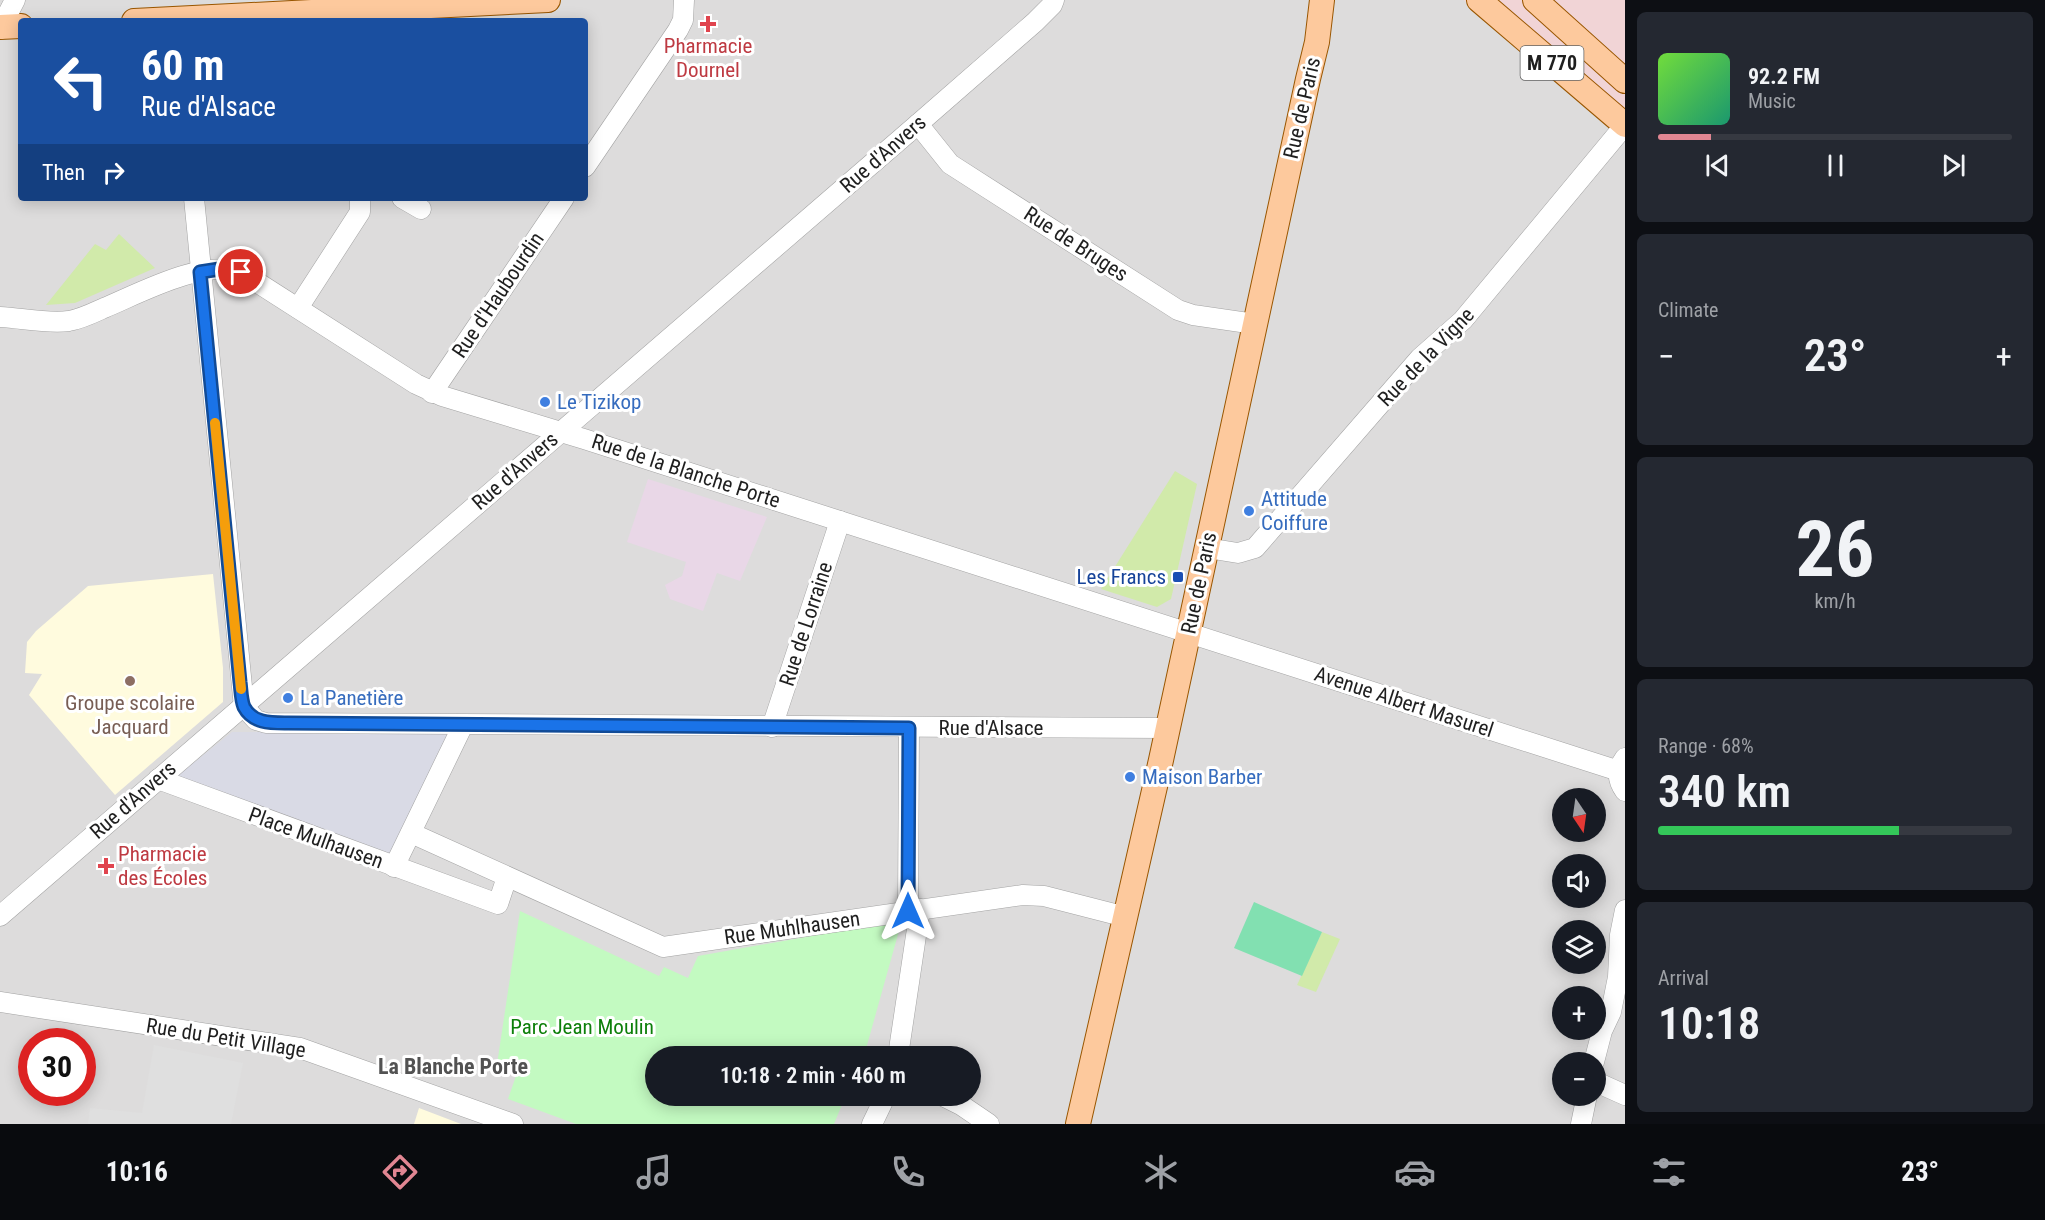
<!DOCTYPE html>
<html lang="en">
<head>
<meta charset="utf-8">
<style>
  body { margin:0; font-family:"Roboto Condensed",sans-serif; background:#242831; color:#f1f3f6; height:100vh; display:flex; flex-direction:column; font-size:22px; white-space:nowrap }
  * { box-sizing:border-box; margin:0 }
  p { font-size:20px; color:#9ea1a6 }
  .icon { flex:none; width:33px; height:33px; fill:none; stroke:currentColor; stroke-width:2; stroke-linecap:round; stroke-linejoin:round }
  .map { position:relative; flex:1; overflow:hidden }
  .sheet { display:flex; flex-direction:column; gap:12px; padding:12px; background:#0d0f14; width:420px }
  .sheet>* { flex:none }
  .hud { position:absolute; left:18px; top:18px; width:570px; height:183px; border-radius:6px; box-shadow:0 3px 15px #0003; background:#1a4fa0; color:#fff; overflow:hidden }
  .needle { width:39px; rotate:167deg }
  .buttons { position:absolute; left:1552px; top:788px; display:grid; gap:12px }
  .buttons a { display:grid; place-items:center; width:54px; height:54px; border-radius:50%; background:#171b24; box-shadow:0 3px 15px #0003; font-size:30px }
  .speed { position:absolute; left:18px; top:1028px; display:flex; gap:12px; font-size:30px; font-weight:700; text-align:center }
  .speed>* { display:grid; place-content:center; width:78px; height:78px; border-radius:50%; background:#171b24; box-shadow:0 3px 15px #0003; line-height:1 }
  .speed .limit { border:9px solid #d22; background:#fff; color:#111 }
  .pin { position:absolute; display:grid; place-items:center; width:51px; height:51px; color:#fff; margin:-26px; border:3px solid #fff; border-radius:50%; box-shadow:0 2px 6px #0007 }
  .me { position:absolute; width:66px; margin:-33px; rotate:0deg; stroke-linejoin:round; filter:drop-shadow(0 0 4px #0008) }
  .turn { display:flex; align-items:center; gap:21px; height:126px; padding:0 24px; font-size:27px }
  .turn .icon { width:78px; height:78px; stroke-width:2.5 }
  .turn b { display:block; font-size:42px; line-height:51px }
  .then { display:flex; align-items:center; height:57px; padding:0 24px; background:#0003; gap:12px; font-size:22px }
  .big { font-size:45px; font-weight:600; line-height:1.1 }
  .sheet .widget { flex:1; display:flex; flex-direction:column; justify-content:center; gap:9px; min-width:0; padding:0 21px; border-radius:9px; background:#242831 }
  .sheet .dial { align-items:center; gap:0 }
  .dial b { font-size:78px; line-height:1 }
  .song { display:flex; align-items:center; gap:18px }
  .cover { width:72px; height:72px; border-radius:9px; background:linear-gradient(135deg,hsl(100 70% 55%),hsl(160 70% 35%)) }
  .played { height:6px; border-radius:3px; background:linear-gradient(90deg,#e18692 15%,#363941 15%) }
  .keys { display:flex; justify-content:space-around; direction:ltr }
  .heat { display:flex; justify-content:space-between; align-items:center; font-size:33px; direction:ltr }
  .charge { height:9px; border-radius:4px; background:linear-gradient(90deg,#34c759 68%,#363941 0) }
  .trip { position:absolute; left:645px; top:1046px; width:336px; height:60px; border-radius:30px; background:#171b24; box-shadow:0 3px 15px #0003; font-weight:600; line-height:60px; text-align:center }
  .tabs { display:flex; height:96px; justify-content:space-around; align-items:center; background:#090b0e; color:#9ea1a6 }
  .tabs .icon { width:42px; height:42px }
  .tabs .on { color:#e18692 }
  .tabs b { font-size:27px; color:#f1f3f6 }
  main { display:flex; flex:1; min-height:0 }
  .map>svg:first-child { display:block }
  .residential { fill:#dddcdc; fill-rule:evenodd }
  .commercial { fill:#f1d4d6 }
  .industrial { fill:#e9d7e7 }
  .education { fill:#fffbde }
  .grass { fill:#d1eaaa }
  .park { fill:#c3fac1 }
  .pitch { fill:#82e0b1 }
  .parking { fill:#dfdfdf }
  .plaza { fill:#d9dae5 }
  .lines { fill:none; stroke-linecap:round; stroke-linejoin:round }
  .minor-casing { stroke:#a3a3a3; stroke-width:21 }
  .major-casing { stroke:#995600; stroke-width:26 }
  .minor { stroke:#fff; stroke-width:20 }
  .major { stroke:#fdc99d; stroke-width:24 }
  .route-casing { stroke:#114b97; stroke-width:15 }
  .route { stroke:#1a73e8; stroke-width:10 }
  .slow { stroke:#f59e0b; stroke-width:10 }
  .health-dot { fill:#e0444e; stroke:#fff; stroke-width:2 }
  .shop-dot { fill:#3f7fe0; stroke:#fff; stroke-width:2 }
  .transit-dot { fill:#1a4fb4; stroke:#fff; stroke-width:2 }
  .education-dot { fill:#8d6e63; stroke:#fff; stroke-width:2 }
  .labels { text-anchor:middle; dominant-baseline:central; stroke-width:6; stroke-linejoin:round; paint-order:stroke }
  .shield { fill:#fff; stroke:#626262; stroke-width:1.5 }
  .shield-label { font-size:20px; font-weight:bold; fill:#1f1f1f }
  .health-label { font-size:21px; fill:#be3a42; stroke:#fff }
  .street-label { font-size:21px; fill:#1f1f1f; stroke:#fff }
  .shop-label { font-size:21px; fill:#366cbe; stroke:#fff; text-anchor:start }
  .transit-label { font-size:21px; fill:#164399; stroke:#fff; text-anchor:end }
  .education-label { font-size:21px; fill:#785e54; stroke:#fff }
  .park-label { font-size:21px; fill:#0d7f0a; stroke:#fff }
  .neighbourhood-label { font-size:22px; font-weight:bold; fill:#525252; stroke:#fff }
</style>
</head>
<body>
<main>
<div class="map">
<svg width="1625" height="1124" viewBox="0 0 1625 1124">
  <rect width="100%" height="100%" fill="#f0ebe5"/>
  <!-- residential -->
  <path class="residential" d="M0,0H1464L1625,139V1124H0ZM21,21H585V198H21ZM1563,798H1596V831H1563ZM1563,864H1596V897H1563ZM1563,930H1596V963H1563ZM1563,996H1596V1029H1563ZM32,1041H82V1092H32ZM656,1056H970V1095H656ZM1563,1062H1596V1095H1563Z"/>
  <!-- commercial -->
  <polygon class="commercial" points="1464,0 1625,0 1625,139"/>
  <!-- industrial -->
  <polygon class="industrial" points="648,479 767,517 740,581 717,573 703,611 670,599 665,585 682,576 686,562 627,542"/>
  <!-- education -->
  <g class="education">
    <polygon points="213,574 223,668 223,702 115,795 29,695 42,674 25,673 27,642 36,631 88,586"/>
    <polygon points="419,1108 461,1124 414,1124"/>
  </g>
  <!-- grass -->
  <g class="grass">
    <polygon points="119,234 155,268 75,303 46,305 95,244 106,250"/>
    <polygon points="1175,471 1197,484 1171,599 1157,607 1101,589"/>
    <polygon points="1322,932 1340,939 1316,992 1297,985"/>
  </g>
  <!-- park -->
  <polygon class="park" points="520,911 659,976 664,967 688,978 698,956 902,920 864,1056 656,1056 656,1095 846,1095 834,1124 576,1124 508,1099 517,1073 496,1071"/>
  <!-- pitch -->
  <polygon class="pitch" points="1254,902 1322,932 1302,976 1234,948"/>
  <!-- parking -->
  <polygon class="parking" points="154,1045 243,1063 231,1124 88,1124 90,1108 142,1113"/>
  <!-- plaza -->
  <polygon class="plaza" points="232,732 461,733 397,873 161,789"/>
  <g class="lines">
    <defs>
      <g id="minor">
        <polyline points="0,29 15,0"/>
        <polyline points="918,124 950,164 1178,310 1193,315 1255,324"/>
        <polyline points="585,167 678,30 683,20 684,0"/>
        <polyline points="194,198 244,707"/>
        <polyline points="402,198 421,209"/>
        <polyline points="298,308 360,212 360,198"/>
        <path d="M0,317C22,318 47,324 69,321C81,319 93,313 104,308C140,293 202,259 241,272L416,384L442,396L584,439L1619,771"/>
        <polyline points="432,393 564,198"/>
        <polyline points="1207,548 1238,553 1255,548 1420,358 1463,320 1625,125"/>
        <polyline points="244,707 256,720 266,723 1168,728"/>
        <polyline points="772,727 840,521"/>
        <path d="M1625,758C1617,769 1617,780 1625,791"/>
        <polyline points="158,779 498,904 507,877"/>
        <polyline points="411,833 663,947 1023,895 1044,896 1126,917"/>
        <polyline points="394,867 463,725"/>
        <polyline points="908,911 909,728"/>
        <polyline points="0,916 918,124 1035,22 1052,5 1054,0"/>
        <polyline points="0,1002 300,1048 513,1124"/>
        <polyline points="898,1056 920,909"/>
        <polyline points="1594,1062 1602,1031 1611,1012 1618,977 1620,935 1625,910"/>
        <polyline points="1596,1082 1625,1095"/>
        <polyline points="941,1095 961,1105 989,1124"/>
        <polyline points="872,1124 886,1095"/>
        <polyline points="1581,1124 1587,1095"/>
      </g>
      <g id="major">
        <polyline points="1479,0 1625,125"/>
        <polyline points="1535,0 1625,81"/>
        <polyline points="134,21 548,0"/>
        <polyline points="0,27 21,26"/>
        <polyline points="1078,1124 1161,760 1308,79 1317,42 1322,0"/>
      </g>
    </defs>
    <!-- minor casing -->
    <use href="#minor" class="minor-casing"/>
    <!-- major casing -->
    <use href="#major" class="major-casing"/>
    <!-- minor -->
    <use href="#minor" class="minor"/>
    <!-- major -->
    <use href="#major" class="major"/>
  </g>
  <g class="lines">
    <defs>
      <path id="route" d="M241,272L226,268L200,272L240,682C241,689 241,700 244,707C253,724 272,723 288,723L909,728L908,911"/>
    </defs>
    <!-- route casing -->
    <use href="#route" class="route-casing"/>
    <!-- route -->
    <use href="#route" class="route"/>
    <!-- slow -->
    <polyline class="slow" points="215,423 241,689"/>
  </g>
  <!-- markers -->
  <g class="health-dot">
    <path d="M705 15h6v6h6v6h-6v6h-6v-6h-6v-6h6z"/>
    <path d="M103 857h6v6h6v6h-6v6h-6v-6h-6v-6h6z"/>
  </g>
  <g class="shop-dot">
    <circle cx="545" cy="402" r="6"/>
    <circle cx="1249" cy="511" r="6"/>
    <circle cx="288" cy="698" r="6"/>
    <circle cx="1130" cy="777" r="6"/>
  </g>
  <rect class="transit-dot" x="1172" y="571" width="12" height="12" rx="3"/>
  <circle class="education-dot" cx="130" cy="681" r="6"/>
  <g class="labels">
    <!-- shield labels -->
    <rect class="shield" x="1520.5" y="46" width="63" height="34" rx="4.5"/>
    <g class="shield-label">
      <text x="1552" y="63">M 770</text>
    </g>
    <!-- health labels -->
    <g class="health-label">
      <text x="708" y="46">Pharmacie<tspan x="708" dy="24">Dournel</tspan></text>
      <text x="118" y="854" text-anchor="start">Pharmacie<tspan x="118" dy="24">des Écoles</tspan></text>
    </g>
    <!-- street labels -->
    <g class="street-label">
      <text transform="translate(1302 108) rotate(-77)">Rue de Paris</text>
      <text transform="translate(883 154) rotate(-41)">Rue d'Anvers</text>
      <text transform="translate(1076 244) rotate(33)">Rue de Bruges</text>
      <text transform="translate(498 295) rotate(-56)">Rue d'Haubourdin</text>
      <text transform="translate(1426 357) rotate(-46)">Rue de la Vigne</text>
      <text transform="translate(515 471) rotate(-41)">Rue d'Anvers</text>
      <text transform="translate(686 471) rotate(18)">Rue de la Blanche Porte</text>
      <text transform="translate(1199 583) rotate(-78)">Rue de Paris</text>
      <text transform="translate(806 624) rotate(-72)">Rue de Lorraine</text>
      <text transform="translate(1404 702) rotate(18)">Avenue Albert Masurel</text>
      <text x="991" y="728">Rue d'Alsace</text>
      <text transform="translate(133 800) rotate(-41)">Rue d'Anvers</text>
      <text transform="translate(316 838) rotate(20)">Place Mulhausen</text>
      <text transform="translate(792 928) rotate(-8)">Rue Muhlhausen</text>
      <text transform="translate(226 1038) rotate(9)">Rue du Petit Village</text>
    </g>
    <!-- shop labels -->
    <g class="shop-label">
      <text x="557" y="402">Le Tizikop</text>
      <text x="1261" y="499">Attitude<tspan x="1261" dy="24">Coiffure</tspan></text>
      <text x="300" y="698">La Panetière</text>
      <text x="1142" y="777">Maison Barber</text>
    </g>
    <!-- transit labels -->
    <g class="transit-label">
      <text x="1166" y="577">Les Francs</text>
    </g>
    <!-- education labels -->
    <g class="education-label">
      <text x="130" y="703">Groupe scolaire<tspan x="130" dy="24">Jacquard</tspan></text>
    </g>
    <!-- park labels -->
    <g class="park-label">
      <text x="582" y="1027">Parc Jean Moulin</text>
    </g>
    <!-- neighbourhood labels -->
    <g class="neighbourhood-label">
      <text x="453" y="1066">La Blanche Porte</text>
    </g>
  </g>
</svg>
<div class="buttons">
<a><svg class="needle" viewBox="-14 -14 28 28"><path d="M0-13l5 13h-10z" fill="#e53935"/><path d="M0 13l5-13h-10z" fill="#9ea1a6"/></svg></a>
<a><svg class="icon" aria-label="sound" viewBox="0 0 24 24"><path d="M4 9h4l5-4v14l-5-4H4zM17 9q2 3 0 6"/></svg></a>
<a><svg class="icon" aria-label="layers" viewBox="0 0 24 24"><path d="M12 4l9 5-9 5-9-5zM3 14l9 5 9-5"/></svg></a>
<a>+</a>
<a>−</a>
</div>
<div class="speed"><div class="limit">30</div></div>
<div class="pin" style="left:241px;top:272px;background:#d93025"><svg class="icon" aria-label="arrive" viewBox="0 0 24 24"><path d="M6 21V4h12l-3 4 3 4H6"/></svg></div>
<svg class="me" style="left:908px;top:911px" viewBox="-20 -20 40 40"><path d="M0-17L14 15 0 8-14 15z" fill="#1a73e8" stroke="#fff" stroke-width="4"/></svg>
<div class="trip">10:18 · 2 min · 460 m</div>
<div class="hud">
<div class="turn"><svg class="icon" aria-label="left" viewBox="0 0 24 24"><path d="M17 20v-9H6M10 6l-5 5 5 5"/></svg><div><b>60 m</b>Rue d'Alsace</div></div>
<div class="then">Then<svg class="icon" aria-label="right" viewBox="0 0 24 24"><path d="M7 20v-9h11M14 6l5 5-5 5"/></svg></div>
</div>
</div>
<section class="sheet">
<div class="widget">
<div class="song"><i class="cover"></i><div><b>92.2 FM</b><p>Music</p></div></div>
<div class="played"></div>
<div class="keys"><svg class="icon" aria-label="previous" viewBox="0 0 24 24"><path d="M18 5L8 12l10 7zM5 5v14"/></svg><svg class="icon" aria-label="pause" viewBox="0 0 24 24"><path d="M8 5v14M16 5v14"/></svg><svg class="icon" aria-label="next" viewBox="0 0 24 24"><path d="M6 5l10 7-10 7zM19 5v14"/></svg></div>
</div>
<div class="widget"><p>Climate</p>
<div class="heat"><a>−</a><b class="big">23°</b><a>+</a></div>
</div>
<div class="widget dial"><b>26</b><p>km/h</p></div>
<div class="widget"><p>Range · 68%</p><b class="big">340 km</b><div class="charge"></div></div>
<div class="widget"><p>Arrival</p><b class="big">10:18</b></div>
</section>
</main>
<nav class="tabs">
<b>10:16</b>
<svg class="icon on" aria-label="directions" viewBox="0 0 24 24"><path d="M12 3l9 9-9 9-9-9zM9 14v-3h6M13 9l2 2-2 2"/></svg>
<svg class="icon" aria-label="music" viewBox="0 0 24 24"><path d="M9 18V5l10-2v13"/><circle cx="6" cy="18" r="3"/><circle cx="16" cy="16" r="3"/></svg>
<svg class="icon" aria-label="phone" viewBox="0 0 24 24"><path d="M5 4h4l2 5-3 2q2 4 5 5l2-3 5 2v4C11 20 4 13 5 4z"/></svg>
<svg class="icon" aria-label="climate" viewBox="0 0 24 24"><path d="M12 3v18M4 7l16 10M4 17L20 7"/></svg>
<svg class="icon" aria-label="car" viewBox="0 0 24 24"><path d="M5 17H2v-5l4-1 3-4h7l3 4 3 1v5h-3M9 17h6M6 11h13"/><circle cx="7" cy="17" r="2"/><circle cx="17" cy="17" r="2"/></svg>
<svg class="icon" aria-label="filters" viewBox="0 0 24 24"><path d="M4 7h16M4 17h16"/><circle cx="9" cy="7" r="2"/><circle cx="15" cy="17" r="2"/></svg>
<b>23°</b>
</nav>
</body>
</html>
